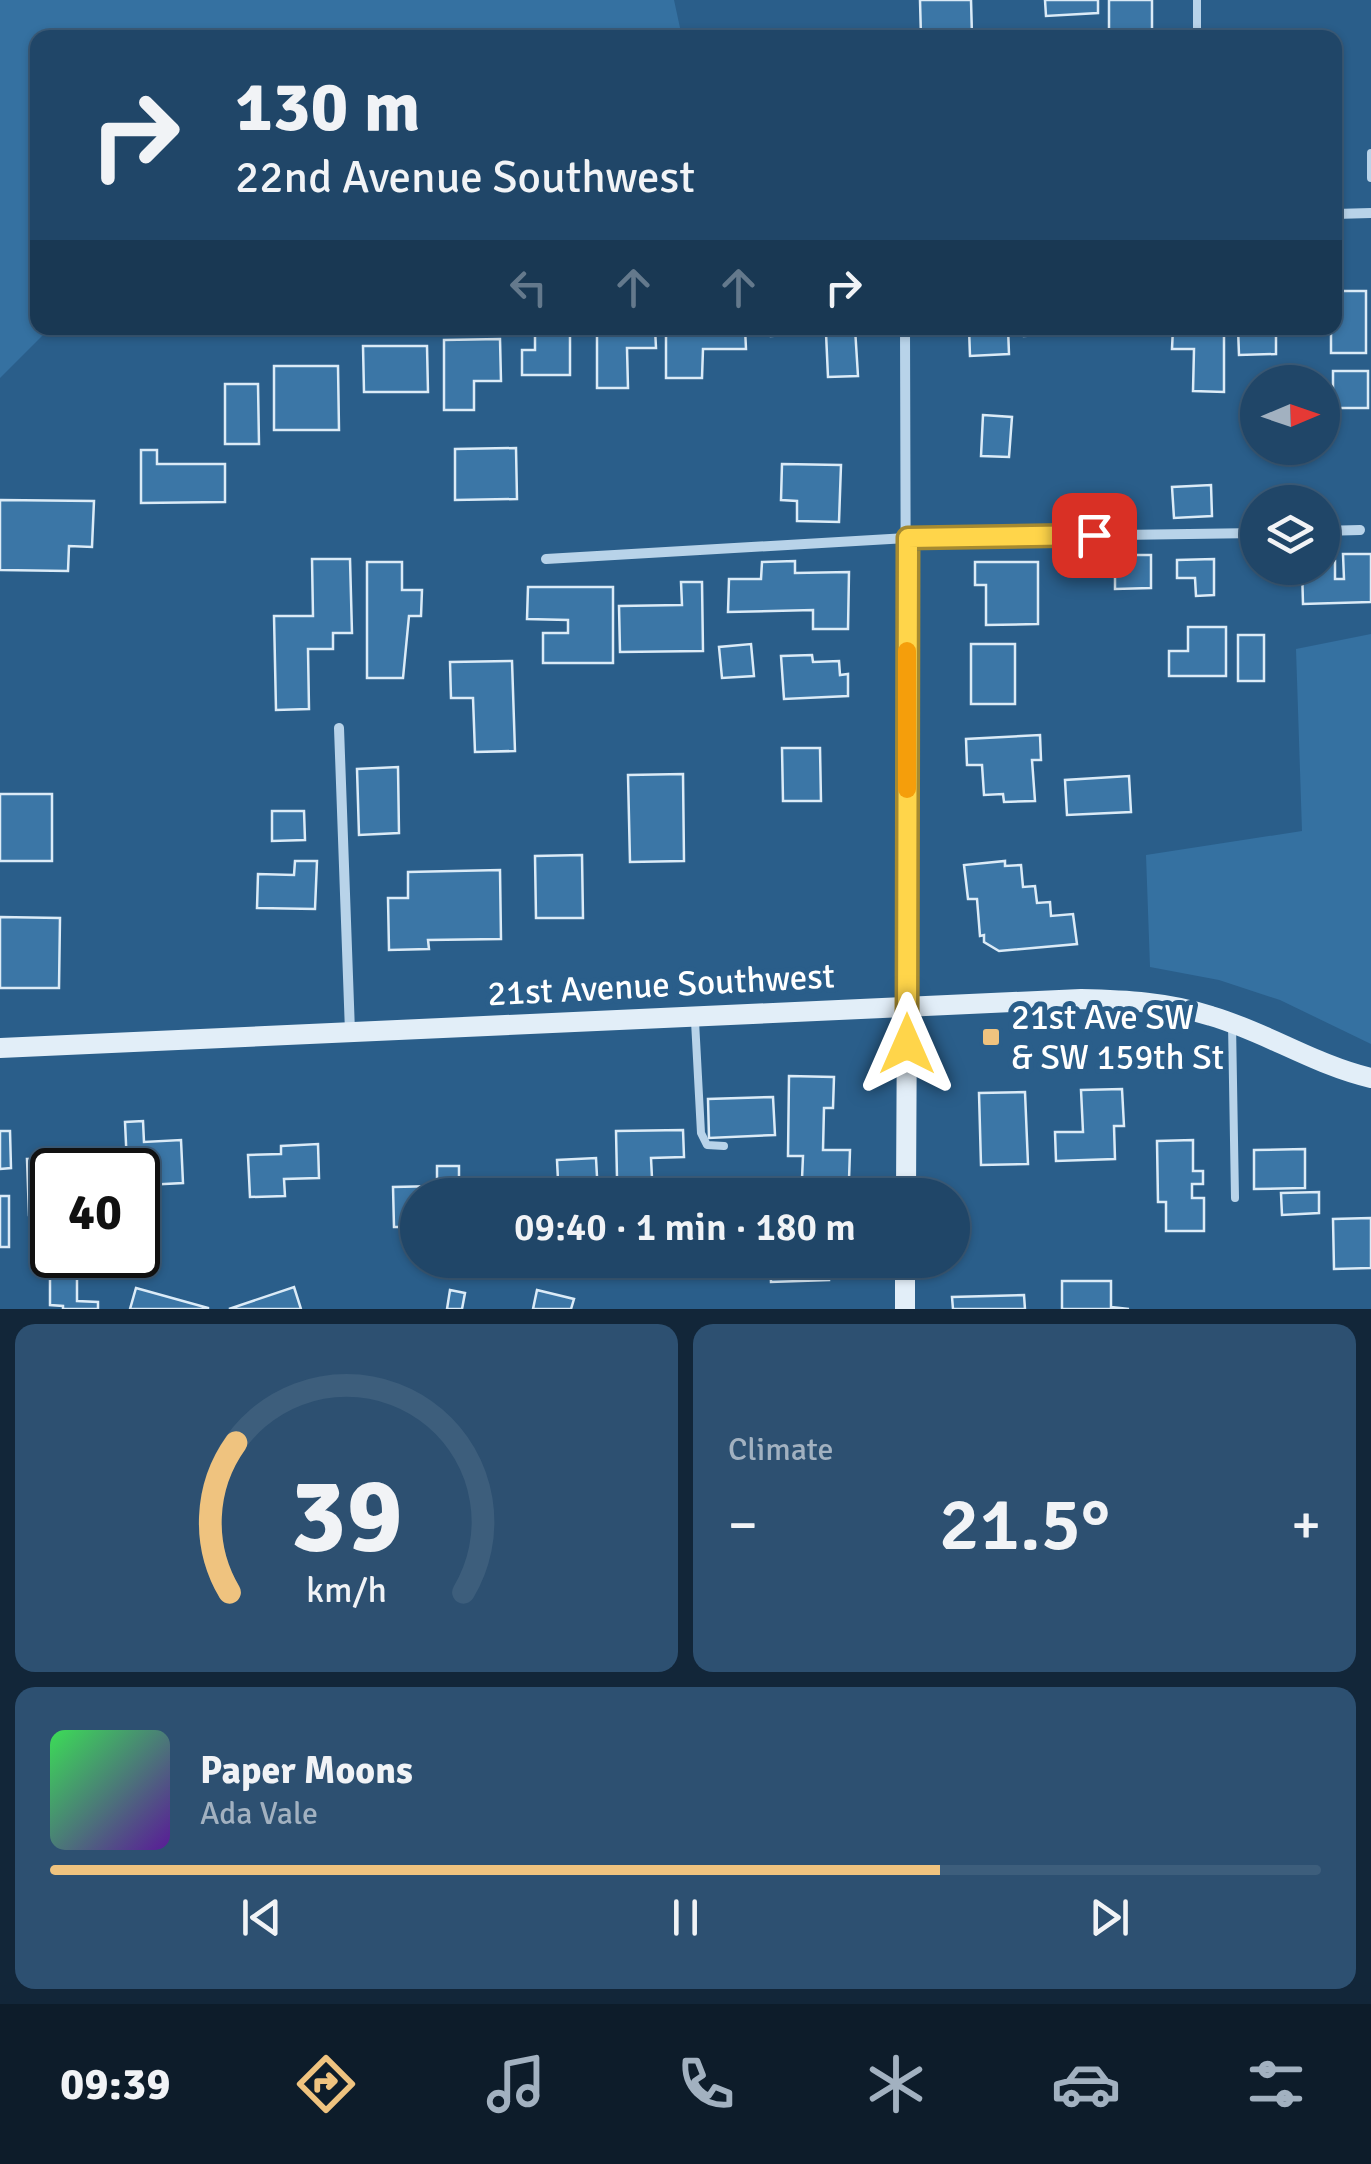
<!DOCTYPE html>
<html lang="en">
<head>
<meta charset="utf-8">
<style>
  body { margin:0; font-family:Signika,sans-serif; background:#2d5071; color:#f1f3f6; height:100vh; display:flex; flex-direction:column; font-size:38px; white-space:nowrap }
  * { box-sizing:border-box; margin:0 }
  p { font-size:32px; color:#a2b1c0 }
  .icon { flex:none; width:55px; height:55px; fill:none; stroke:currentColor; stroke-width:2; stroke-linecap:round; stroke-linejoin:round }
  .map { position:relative; height:1309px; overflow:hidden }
  .panel { display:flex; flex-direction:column; gap:15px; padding:15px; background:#122639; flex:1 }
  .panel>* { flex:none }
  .top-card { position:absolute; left:30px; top:30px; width:1312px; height:305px; border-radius:20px; box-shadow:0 2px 8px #0004,0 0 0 2px #3d5e7c; background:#204668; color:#f1f3f6; overflow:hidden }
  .needle { width:65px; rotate:88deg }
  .controls { position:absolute; left:1240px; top:365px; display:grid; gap:20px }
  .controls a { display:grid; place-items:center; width:100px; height:100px; border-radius:50%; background:#204668; box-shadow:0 2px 8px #0004,0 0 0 2px #3d5e7c; font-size:50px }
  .speed { position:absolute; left:30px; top:1148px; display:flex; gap:20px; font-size:50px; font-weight:700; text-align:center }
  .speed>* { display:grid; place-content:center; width:130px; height:130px; border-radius:50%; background:#204668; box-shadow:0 2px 8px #0004,0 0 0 2px #3d5e7c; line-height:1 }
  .speed .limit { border:5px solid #111; border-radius:15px; background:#fff; color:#111 }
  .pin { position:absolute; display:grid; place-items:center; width:85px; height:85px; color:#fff; margin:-42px; border-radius:20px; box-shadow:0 5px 15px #0006 }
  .me { position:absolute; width:110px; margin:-55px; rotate:0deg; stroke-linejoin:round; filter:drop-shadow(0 0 8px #0008) }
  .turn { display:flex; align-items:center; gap:35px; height:210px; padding:0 40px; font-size:45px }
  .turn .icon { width:130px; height:130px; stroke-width:2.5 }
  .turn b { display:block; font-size:70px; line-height:85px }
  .lanes { display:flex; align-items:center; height:95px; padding:0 40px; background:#0003; justify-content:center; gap:50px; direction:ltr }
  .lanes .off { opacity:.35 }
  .big { font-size:75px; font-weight:600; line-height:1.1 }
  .panel .card { flex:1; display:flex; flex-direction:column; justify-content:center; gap:15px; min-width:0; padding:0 35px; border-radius:20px; background:#2d5071 }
  .panel .dial { align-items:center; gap:0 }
  .dial svg { height:260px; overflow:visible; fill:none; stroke:#3d5e7c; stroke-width:7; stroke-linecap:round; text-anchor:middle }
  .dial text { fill:#f1f3f6; stroke:none }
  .song { display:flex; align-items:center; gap:30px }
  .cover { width:120px; height:120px; border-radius:15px; background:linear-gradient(135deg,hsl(130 70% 55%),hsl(270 70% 35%)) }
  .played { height:10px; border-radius:5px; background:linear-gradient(90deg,#efc37f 70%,#3d5e7c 70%) }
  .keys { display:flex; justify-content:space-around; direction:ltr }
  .heat { display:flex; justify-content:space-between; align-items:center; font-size:55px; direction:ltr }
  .panel .tiles { flex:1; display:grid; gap:15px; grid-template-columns:1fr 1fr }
  .card:last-child { grid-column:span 2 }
  .trip { position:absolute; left:400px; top:1178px; width:570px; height:100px; border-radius:50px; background:#204668; box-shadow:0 2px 8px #0004,0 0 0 2px #3d5e7c; font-weight:600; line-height:100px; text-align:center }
  .tab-bar { display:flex; height:160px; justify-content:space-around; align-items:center; background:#0d1c2a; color:#a2b1c0 }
  .tab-bar .icon { width:70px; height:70px }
  .tab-bar .on { color:#efc37f }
  .tab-bar b { font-size:45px; color:#f1f3f6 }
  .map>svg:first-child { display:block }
  .green { fill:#3571a1 }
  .building { fill:#3b76a6; stroke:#dbebf7; stroke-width:2.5 }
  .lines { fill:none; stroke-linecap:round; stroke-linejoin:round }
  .lane { stroke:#b8d3e9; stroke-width:8 }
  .street { stroke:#b8d3e9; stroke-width:10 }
  .secondary { stroke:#e2eef8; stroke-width:20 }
  .route-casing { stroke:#a68a30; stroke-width:25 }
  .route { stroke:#ffd54a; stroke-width:18 }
  .slow { stroke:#f59e0b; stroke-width:18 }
  .poi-dot { fill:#efc37f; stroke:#2a5e8a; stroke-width:4 }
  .labels { text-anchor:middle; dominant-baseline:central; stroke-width:10; stroke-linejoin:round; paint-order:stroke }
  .street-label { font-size:35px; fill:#fff; stroke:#2a5e8a }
  .poi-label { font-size:35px; fill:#fff; stroke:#2a5e8a; text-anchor:start }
</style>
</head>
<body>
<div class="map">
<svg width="1371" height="1309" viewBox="0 0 1371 1309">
  <rect width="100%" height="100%" fill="#2a5e8a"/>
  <!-- green -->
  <g class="green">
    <polygon points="0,0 674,0 682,37 38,38 38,328 50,328 0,378"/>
    <polygon points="1371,634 1371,1044 1280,1000 1219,980 1150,967 1146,855 1302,831 1296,649"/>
  </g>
  <!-- building -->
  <g class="building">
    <polygon points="920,0 971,0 972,36 921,37"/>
    <polygon points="1045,0 1098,0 1098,13 1046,16"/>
    <rect x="1109" y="0" width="43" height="38"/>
    <polygon points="1335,291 1366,291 1366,353 1331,353 1331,333 1313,333 1313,328 1335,328"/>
    <polygon points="535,328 570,328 570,375 522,375 522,350 535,350"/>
    <polygon points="597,328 655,328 656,348 627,348 628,388 597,388"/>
    <polygon points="666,328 745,328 746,349 703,349 702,378 666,378"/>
    <polygon points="771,328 855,328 858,376 828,377 826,333 771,336"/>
    <polygon points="969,328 1008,328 1009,354 970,356"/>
    <polygon points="1023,328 1058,328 1058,334 1024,336"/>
    <polygon points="1173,328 1224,328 1224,392 1193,391 1194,349 1172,349"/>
    <polygon points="1238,328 1294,328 1294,331 1276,331 1276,354 1239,355"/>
    <polygon points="500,339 501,381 474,381 474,410 444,410 444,340"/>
    <polygon points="363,346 427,346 428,392 364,392"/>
    <polygon points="274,366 338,366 339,430 274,430"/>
    <rect x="1333" y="371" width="35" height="37"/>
    <polygon points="225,384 258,384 259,444 225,444"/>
    <polygon points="983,415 1012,417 1009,457 981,456"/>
    <polygon points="516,448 517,499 455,500 455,449"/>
    <polygon points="141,450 157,450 157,464 225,464 225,502 141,503"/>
    <polygon points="782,464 841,465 839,522 797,521 797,501 781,500"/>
    <polygon points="1211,485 1212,516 1174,518 1172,487"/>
    <polygon points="0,500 94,501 92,547 69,546 68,571 0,570"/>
    <polygon points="1343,554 1371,554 1371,602 1303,604 1302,568 1322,568 1322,561 1335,561 1335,579 1344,579"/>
    <polygon points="1115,555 1151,555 1151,588 1115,589"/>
    <polygon points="312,559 350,559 352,633 333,633 333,649 308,649 309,709 276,710 274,616 313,616"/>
    <polygon points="1214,559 1214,595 1196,596 1195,578 1177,578 1177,560"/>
    <polygon points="795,561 795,573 849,572 848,629 813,629 813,610 728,612 729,579 761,579 762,562"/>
    <polygon points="367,562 402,562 402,590 422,590 421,616 409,616 403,678 367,678"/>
    <polygon points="975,562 1038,562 1038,624 986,625 986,585 975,585"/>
    <polygon points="681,582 702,582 703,651 620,652 619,606 682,605"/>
    <polygon points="528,587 613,587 613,663 543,663 543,633 568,633 568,620 527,619"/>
    <polygon points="1188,627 1226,627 1226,676 1169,676 1169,651 1188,651"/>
    <rect x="1238" y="635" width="26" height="46"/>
    <polygon points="751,644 754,676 722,678 719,647"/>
    <rect x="971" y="644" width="44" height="60"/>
    <polygon points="812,655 813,662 839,661 840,675 848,674 848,696 784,699 781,656"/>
    <polygon points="512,661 515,751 475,752 473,698 451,698 450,662"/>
    <polygon points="1040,735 1041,760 1032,760 1035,801 1004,802 1003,794 984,795 982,765 967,765 966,739"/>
    <polygon points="782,748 820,748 821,801 783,801"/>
    <polygon points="398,767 399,833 359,835 357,769"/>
    <polygon points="683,774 684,861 630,862 628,775"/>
    <polygon points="1129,776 1131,812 1067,815 1065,780"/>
    <rect x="0" y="794" width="52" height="67"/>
    <polygon points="272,811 304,811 305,840 272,841"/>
    <polygon points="582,855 583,918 536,918 535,856"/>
    <polygon points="295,861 317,861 315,909 257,908 258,874 294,875"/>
    <polygon points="1005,861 1005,866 1021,865 1023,887 1035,886 1037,903 1050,902 1051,916 1073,914 1077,944 999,951 984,942 984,935 980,936 977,899 968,899 964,865"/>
    <polygon points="500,870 501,939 428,940 429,949 389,950 388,898 408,898 408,872"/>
    <polygon points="0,917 60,918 59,988 0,988"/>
    <polygon points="789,1076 834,1077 833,1108 824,1108 823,1150 850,1150 849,1180 802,1179 803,1156 788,1156"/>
    <polygon points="1122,1089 1124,1126 1114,1126 1115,1159 1056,1161 1055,1132 1083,1132 1081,1090"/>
    <polygon points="1025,1092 1028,1164 981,1165 979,1093"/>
    <polygon points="773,1097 775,1135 709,1138 708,1099"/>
    <polygon points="143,1121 144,1142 181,1140 183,1183 146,1185 145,1164 127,1165 125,1122"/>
    <polygon points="683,1130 684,1157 651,1158 652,1178 617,1178 616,1131"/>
    <polygon points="0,1131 10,1131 11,1168 0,1169"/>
    <polygon points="1193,1140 1193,1171 1203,1171 1203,1184 1192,1184 1192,1198 1204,1198 1204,1231 1166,1231 1166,1202 1158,1202 1157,1141"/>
    <polygon points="318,1144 319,1178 284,1179 285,1196 250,1197 248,1155 281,1154 281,1146"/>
    <polygon points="1305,1149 1305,1188 1254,1189 1254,1150"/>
    <polygon points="72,1158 72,1170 52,1170 52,1215 29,1215 27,1159"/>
    <polygon points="596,1158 598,1195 519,1195 518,1182 558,1180 557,1160"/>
    <polygon points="437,1166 459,1166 459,1195 418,1195 418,1227 394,1227 393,1187 437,1186"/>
    <polygon points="812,1189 812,1195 779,1195 778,1191"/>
    <polygon points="1319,1192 1319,1213 1282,1215 1281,1193"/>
    <rect x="0" y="1196" width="9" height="51"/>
    <polygon points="1371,1218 1371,1268 1334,1269 1333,1219"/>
    <polygon points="770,1260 837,1260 837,1263 828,1263 829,1280 771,1282"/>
    <polygon points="50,1269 77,1270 77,1301 98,1302 98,1309 63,1309 63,1306 50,1305"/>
    <polygon points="1062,1281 1111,1281 1111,1307 1129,1309 1062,1309"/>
    <polygon points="294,1287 301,1309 229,1309"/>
    <polygon points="136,1288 208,1308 208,1309 130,1309"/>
    <polygon points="450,1290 465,1293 462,1309 447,1309"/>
    <polygon points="537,1290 574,1299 571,1309 533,1309"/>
    <polygon points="1024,1295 1025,1309 953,1309 952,1297"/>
  </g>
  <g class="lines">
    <!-- lane -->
    <g class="lane">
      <polyline points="1197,38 1197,0"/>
      <polyline points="1371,153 1371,178"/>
      <polyline points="695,1021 701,1133 707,1145 724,1146"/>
      <polyline points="1232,1024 1235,1198"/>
    </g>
    <!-- street -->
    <g class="street">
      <polyline points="1335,214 1371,213"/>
      <polyline points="905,328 907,1005"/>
      <polyline points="1322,531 1360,530"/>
      <polyline points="546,559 907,538 1258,533"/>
      <polyline points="339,728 350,1032"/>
    </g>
    <!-- secondary -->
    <g class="secondary">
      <path d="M0,1048L1081,999C1126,1000 1168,1002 1211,1016C1266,1032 1315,1065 1371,1078"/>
      <polyline points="906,1195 907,1006"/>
      <polyline points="905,1309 905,1260"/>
    </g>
  </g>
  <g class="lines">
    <defs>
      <polyline id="route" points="907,1044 908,538 1094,535"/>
    </defs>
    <!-- route casing -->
    <use href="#route" class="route-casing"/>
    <!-- route -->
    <use href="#route" class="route"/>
    <!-- slow -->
    <polyline class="slow" points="907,789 907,651"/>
  </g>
  <!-- markers -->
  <rect class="poi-dot" x="981" y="1027" width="20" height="20" rx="5"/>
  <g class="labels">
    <!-- street labels -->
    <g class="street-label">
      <text transform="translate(661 985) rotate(-3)">21st Avenue Southwest</text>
    </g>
    <!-- poi labels -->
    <g class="poi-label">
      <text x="1011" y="1017">21st Ave SW<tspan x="1011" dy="40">&amp; SW 159th St</tspan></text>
    </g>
  </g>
</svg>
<div class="controls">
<a><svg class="needle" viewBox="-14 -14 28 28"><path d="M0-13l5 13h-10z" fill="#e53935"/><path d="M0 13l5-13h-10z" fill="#a2b1c0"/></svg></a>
<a><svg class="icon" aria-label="layers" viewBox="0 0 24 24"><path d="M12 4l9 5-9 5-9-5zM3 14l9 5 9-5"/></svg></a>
</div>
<div class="speed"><div class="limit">40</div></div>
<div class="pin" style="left:1094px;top:535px;background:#d93025"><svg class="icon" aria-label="arrive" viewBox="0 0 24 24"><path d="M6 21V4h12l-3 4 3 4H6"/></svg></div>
<svg class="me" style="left:907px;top:1044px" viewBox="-20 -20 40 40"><path d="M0-17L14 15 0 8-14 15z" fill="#ffd54a" stroke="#fff" stroke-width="4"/></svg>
<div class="trip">09:40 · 1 min · 180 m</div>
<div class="top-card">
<div class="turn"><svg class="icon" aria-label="right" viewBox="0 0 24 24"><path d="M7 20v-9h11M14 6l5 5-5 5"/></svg><div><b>130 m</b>22nd Avenue Southwest</div></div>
<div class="lanes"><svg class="icon off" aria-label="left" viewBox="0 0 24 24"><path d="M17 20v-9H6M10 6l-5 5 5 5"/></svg><svg class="icon off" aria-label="ahead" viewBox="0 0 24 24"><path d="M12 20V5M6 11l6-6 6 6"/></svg><svg class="icon off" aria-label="ahead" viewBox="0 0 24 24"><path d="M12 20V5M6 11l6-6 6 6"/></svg><svg class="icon" aria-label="right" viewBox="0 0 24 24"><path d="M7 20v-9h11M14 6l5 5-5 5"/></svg></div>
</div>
</div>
<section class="panel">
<div class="tiles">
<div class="card dial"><svg viewBox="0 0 100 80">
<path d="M14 69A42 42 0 1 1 86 69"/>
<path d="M14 69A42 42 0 0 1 16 23" stroke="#efc37f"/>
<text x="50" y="56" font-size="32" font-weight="700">39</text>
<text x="50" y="72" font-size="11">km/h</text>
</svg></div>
<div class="card"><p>Climate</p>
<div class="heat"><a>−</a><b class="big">21.5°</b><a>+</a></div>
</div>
<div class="card">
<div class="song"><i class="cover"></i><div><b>Paper Moons</b><p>Ada Vale</p></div></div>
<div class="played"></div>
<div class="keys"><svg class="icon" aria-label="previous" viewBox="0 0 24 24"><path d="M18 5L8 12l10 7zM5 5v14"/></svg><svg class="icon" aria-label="pause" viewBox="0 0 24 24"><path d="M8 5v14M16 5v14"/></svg><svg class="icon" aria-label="next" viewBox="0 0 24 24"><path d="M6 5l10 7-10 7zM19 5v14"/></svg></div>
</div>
</div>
</section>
<nav class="tab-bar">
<b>09:39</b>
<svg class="icon on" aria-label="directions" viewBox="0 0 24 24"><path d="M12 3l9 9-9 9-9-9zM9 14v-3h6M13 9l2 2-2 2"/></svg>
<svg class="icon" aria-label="music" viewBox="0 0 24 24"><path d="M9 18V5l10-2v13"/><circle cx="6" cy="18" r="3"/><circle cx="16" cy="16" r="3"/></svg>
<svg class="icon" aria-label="phone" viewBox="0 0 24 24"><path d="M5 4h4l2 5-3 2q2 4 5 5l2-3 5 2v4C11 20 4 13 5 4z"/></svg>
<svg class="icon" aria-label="climate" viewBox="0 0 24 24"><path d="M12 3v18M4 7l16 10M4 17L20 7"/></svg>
<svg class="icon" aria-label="car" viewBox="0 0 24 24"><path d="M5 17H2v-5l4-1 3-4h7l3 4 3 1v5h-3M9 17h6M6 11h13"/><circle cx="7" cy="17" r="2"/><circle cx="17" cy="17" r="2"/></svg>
<svg class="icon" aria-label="filters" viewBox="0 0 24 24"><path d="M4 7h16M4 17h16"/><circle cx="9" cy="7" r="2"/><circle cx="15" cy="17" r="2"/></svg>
</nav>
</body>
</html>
